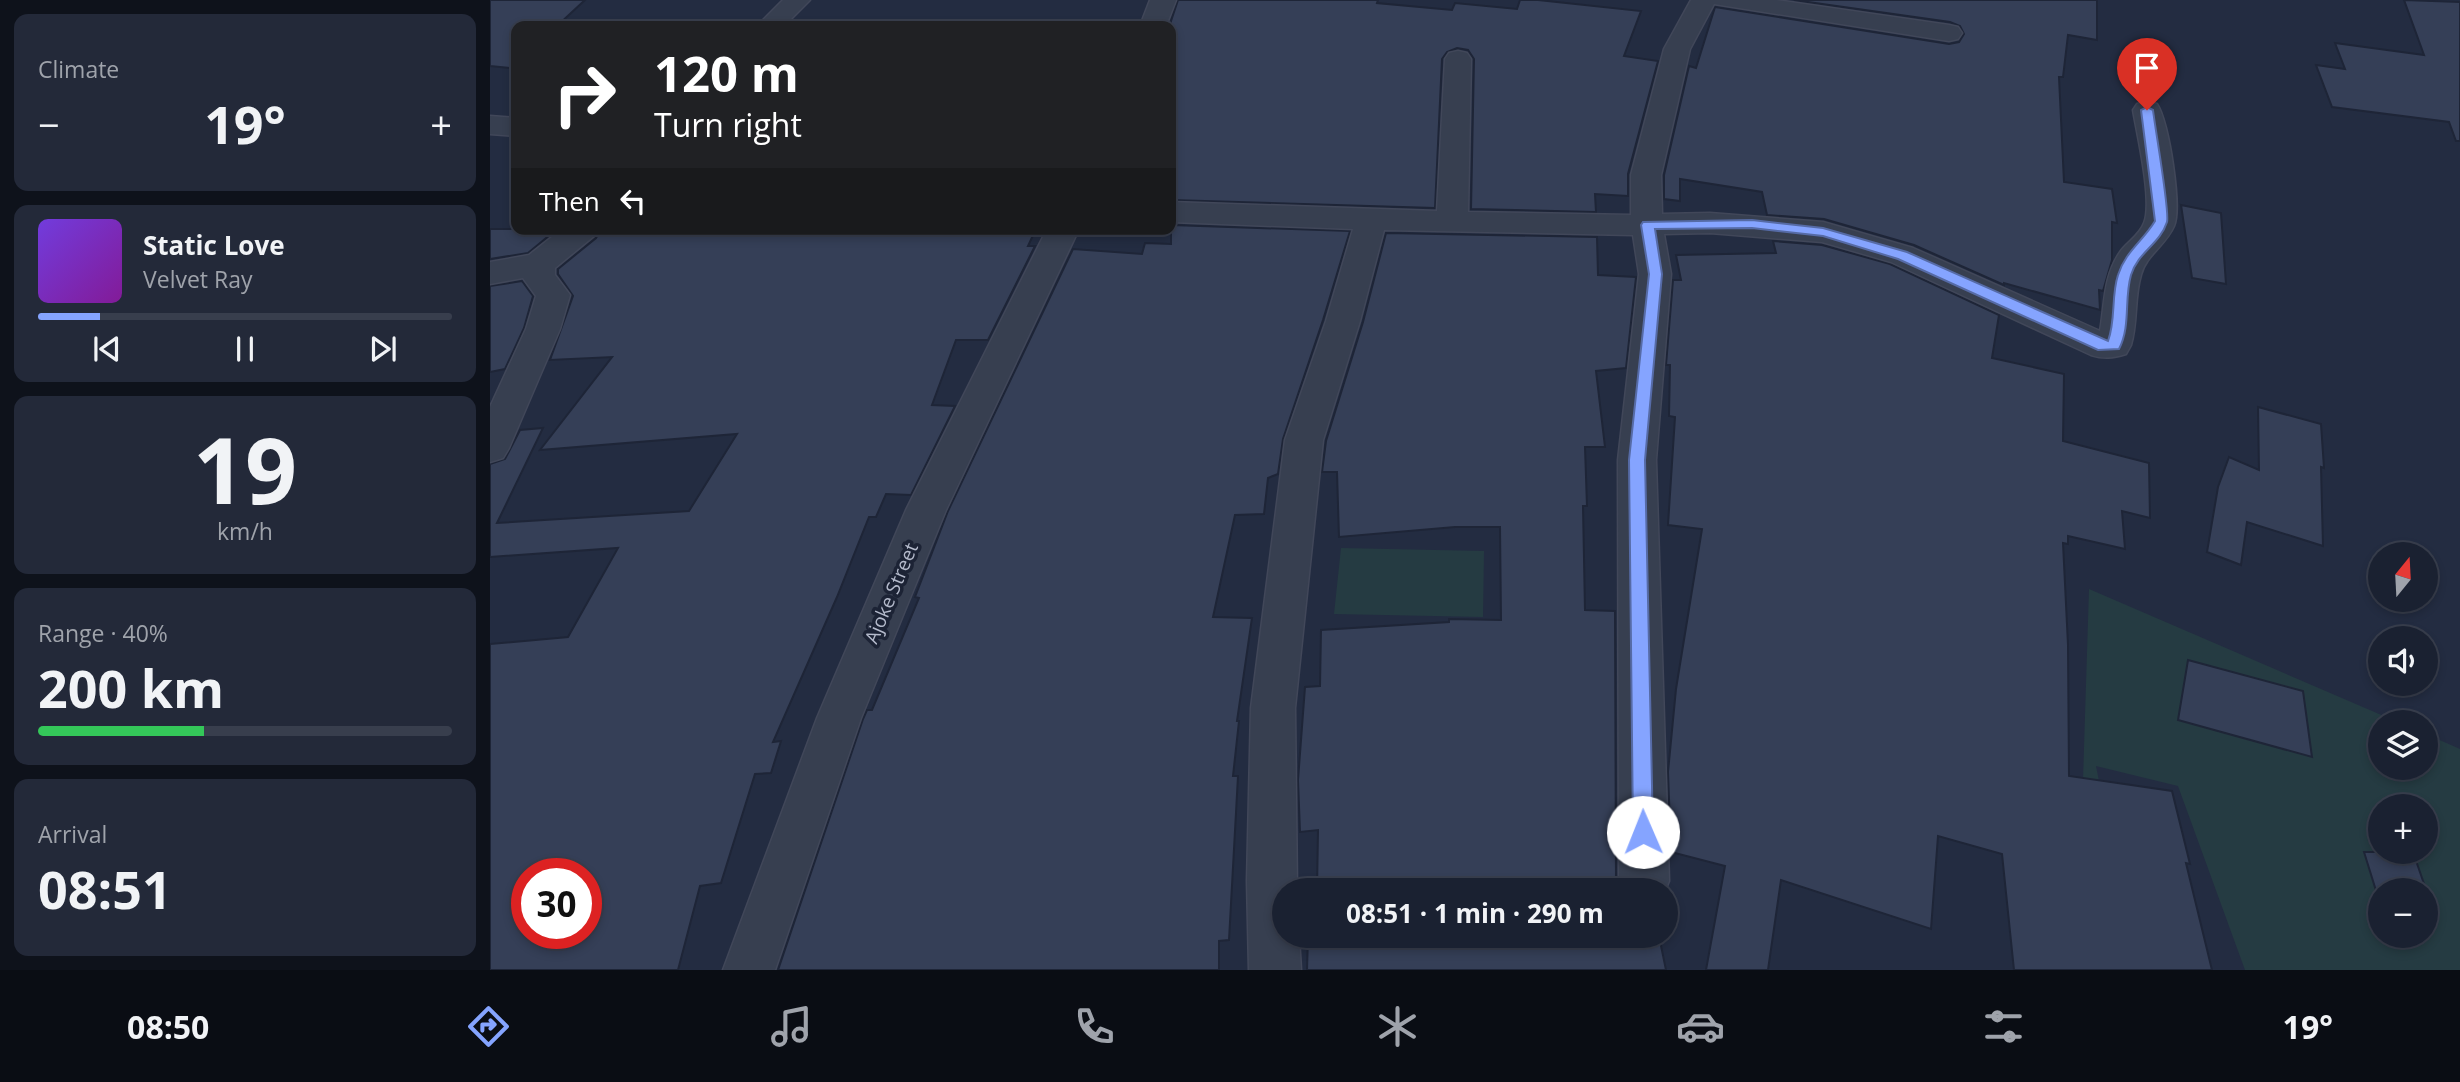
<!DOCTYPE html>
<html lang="en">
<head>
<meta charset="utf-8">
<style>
  body { margin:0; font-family:"Open Sans",sans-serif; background:#232939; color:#f1f3f6; height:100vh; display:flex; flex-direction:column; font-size:26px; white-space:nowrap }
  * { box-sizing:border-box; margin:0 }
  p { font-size:23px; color:#9fa3ab }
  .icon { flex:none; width:38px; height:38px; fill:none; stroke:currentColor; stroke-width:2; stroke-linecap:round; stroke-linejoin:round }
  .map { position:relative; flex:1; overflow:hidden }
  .sheet { display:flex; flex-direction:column; gap:14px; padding:14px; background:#0e121b; width:490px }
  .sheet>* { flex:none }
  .banner { position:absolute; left:21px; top:21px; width:665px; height:214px; border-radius:14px; box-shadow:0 4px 10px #0003,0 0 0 2px #383e4d; background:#202124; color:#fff; overflow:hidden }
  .needle { width:46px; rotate:18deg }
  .controls { position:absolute; left:1878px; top:542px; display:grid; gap:14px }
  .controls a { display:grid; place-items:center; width:70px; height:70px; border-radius:50%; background:#1a2131; box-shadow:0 4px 10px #0003,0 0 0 2px #383e4d; font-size:35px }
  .speed { position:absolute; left:21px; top:858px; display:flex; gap:14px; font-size:35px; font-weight:700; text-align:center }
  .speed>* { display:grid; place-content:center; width:91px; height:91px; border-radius:50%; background:#1a2131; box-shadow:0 4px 10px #0003,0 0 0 2px #383e4d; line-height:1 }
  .speed .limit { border:10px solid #d22; background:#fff; color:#111 }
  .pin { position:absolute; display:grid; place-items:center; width:60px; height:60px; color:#fff; margin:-72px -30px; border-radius:50% 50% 50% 0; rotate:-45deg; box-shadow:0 0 7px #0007 }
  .pin .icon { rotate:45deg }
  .me { position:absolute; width:77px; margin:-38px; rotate:359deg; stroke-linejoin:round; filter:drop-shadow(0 0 5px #0008) }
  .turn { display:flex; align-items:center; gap:24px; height:147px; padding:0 28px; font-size:32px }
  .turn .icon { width:91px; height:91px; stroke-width:2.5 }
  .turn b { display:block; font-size:49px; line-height:60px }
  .then { display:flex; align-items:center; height:66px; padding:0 28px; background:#0003; gap:14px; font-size:26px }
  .big { font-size:52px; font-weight:700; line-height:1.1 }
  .sheet .tile { flex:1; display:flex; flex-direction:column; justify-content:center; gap:10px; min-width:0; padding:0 24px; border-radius:14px; background:#232939 }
  .sheet .dial { align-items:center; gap:0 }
  .dial b { font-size:91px; line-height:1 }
  .song { display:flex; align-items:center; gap:21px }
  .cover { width:84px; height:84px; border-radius:10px; background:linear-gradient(135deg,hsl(260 70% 55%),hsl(290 70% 35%)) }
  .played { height:7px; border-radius:4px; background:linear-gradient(90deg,#85a4ff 15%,#383e4d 15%) }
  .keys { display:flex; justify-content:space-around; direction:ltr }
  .heat { display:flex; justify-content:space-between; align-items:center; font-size:38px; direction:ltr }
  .charge { height:10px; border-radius:5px; background:linear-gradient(90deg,#34c759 40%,#383e4d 0) }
  .trip { position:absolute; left:782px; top:878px; width:406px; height:70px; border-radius:35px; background:#1a2131; box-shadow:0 4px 10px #0003,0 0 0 2px #383e4d; font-weight:700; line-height:70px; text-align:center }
  .tabs { display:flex; height:112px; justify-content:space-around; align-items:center; background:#0a0d14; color:#9fa3ab }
  .tabs .icon { width:49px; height:49px }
  .tabs .selected { color:#85a4ff }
  .tabs b { font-size:32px; color:#f1f3f6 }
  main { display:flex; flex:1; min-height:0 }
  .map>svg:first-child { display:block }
  .green { fill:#253b42; fill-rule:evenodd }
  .building { fill:#353f57; stroke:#1e2537; stroke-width:2; fill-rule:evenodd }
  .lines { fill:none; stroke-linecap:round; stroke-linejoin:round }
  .minor-casing { stroke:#414759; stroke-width:3 }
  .minor { fill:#373f50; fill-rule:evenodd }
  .route { fill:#85a4ff; stroke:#566ba6; stroke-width:2 }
  .labels { text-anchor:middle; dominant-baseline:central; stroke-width:7; stroke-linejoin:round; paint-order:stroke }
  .street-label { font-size:19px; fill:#b4bacb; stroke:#1c2335 }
</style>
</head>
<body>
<main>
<section class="sheet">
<div class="tile"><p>Climate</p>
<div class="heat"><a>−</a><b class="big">19°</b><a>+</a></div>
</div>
<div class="tile">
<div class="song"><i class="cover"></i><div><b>Static Love</b><p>Velvet Ray</p></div></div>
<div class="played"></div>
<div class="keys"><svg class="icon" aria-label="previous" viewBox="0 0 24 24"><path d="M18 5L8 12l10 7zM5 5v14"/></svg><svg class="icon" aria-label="pause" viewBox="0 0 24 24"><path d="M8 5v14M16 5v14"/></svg><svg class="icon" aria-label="next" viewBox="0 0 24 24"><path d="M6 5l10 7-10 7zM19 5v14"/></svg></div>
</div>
<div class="tile dial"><b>19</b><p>km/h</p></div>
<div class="tile"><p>Range · 40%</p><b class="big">200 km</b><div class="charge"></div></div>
<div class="tile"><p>Arrival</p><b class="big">08:51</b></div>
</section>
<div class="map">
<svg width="1970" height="970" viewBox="0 0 1970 970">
  <rect width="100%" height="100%" fill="#232c41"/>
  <!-- green -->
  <g class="green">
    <polygon points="851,548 994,551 993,617 844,614"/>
    <path d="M1599,589L1910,723H1890V768H1936V734L1970,749V970H1755L1688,786L1606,766L1628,875H1590ZM1890,807H1936V852H1890ZM1890,891H1936V936H1890Z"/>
  </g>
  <!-- building -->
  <g class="building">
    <polygon points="0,0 95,0 67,26 26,26 26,63 21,68 0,66"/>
    <polygon points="688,0 888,0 887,3 962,10 965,3 1027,9 1030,0 1048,0 1151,11 1134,56 1168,61 1138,174 1138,196 1105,194 1106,212 981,209 984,59 978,50 967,48 957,52 952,59 945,208 681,200 681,21"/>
    <polygon points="1304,0 1607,0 1607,40 1578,35 1573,77 1569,77 1574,182 1622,189 1627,223 1622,222 1622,260 1613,291 1609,290 1610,310 1514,283 1514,285 1424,245 1334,219 1277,215 1272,192 1190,179 1190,201 1174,199 1174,175 1199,66 1206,68 1225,7 1459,44 1469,42 1474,34 1470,26 1460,22"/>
    <polygon points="1914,0 1970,2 1970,141 1966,141 1959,122 1842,107 1826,65 1855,69 1845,43 1934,55"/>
    <polygon points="1691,205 1731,213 1736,284 1702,278"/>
    <polygon points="681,225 860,231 833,320 793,439 788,474 778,478 774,514 745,515 723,617 762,618 747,721 749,721 743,776 748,776 739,940 729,941 729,970 288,970 373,719 377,710 382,710 429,598 425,597 458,511 583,249 652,254 655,243 681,244"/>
    <polygon points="0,229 67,229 38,253 0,259"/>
    <path d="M111,229H546L538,246H545L498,340H466L442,405L465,406L421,495L396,494L386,517H379L347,597L283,742L291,741L281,773L265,774L231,883L210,886L188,970H0V644L78,637L128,548L0,557V464L15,459L30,430L53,428L7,523L199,511L247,434L50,450L122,357L60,360L83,296L68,274V269L106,238ZM37,873H96V933H37Z"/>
    <polygon points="896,233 1107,237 1108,275 1146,277 1136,368 1106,371 1115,447 1095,447 1097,506 1093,506 1095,610 1125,611 1126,881 1130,891 827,891 828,830 810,832 808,780 815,687 830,686 831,630 959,622 959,619 1011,620 1010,527 965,527 849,537 847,472 832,472 836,441 873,322"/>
    <polygon points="1283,241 1332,245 1400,264 1509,315 1502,358 1574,374 1573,441 1659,463 1660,518 1632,511 1635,549 1578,536 1578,544 1573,543 1578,645 1579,776 1682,791 1700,864 1696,863 1722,970 1524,970 1512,854 1448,836 1441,929 1291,880 1278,970 1216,970 1235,866 1181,852 1178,772 1186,689 1212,529 1178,525 1185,417 1179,416 1180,365 1176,365 1183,280 1191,280 1186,255 1286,253"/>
    <polygon points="32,281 43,296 34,328 15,369 0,372 0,286"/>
    <polygon points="1768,407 1831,424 1834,468 1831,467 1833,546 1757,522 1751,565 1717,552 1728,487 1739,457 1769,470"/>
    <polygon points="1698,660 1813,691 1822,757 1688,720"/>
    <polygon points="1874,852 1923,852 1942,907 1936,905 1936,891 1890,891 1888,897"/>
    <polygon points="818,936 1169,936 1176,970 817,970"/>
  </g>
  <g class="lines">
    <defs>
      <g id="minor">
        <polygon points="293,0 320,0 294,26 267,26"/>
        <polygon points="660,0 686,0 676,26 650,26"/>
        <path d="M1201,0H1286L1459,25L1468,27L1472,33L1468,39L1459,41L1224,4L1200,49L1171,175L1172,214L1220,213L1333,222L1423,248L1610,331C1615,303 1613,277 1630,252C1636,243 1650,235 1654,223C1663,202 1647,134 1643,110L1647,104L1657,102L1667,104C1679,121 1692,208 1684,226C1676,245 1656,255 1651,275C1644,298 1648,322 1641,345L1636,354C1623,358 1614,359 1601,355L1401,262L1332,242L1220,233L1174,234L1181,274L1166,460L1179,881L1175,891H1133L1129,881L1128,460L1149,274L1143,235L894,230L870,321L833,440L805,708L807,891H794V936H809L811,970H759L757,881L761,708L795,440L836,321L863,229L681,222V202L947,211L955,59L959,53L968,51L977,53L981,59L978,212L1141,215V175L1174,49Z"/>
        <polygon points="0,116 26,118 26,136 0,134"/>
        <polygon points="72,229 109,229 104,236 65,268 65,275 80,295 70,329 19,448 13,458 0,462 0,407 36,329 46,296 33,278 0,284 0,262 39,255"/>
        <polygon points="557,229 589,229 456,510 371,718 285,970 233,970 327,718 416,510"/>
      </g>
    </defs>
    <!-- minor casing -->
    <use href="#minor" class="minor-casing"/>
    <!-- minor -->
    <use href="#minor" class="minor"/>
  </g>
  <!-- route -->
  <path class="route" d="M1657,107L1663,110C1665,128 1680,212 1677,222C1670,244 1648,252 1641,275C1634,299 1641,326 1629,349L1608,350L1408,259L1333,236L1262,228L1165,229L1172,274L1155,460L1163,832L1160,839L1153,842L1146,839L1143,832L1139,460L1159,274L1151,225L1153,222L1262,220L1333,228L1417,252L1618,341C1626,320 1621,296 1628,275C1635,252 1653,241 1665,221L1651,110Z"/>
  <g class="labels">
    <!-- street labels -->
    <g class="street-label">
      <text transform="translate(401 593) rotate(-67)">Ajoke Street</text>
    </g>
  </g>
</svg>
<div class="controls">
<a><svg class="needle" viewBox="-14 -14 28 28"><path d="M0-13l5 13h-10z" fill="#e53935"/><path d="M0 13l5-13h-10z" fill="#9fa3ab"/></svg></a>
<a><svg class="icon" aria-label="sound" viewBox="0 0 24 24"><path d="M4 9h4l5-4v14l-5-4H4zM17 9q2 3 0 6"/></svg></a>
<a><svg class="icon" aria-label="layers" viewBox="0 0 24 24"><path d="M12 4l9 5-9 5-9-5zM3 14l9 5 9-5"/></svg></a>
<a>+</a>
<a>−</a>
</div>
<div class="speed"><div class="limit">30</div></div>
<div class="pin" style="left:1657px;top:110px;background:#d93025"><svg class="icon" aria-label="arrive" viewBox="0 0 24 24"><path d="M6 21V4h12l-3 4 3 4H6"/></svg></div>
<svg class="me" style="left:1153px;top:832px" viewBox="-20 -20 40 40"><circle r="19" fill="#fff"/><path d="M0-13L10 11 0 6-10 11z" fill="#85a4ff"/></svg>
<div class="trip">08:51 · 1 min · 290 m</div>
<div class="banner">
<div class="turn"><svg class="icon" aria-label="right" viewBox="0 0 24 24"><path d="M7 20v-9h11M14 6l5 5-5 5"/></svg><div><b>120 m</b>Turn right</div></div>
<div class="then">Then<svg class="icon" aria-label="left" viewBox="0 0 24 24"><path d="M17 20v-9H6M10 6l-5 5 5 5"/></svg></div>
</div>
</div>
</main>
<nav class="tabs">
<b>08:50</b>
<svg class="icon selected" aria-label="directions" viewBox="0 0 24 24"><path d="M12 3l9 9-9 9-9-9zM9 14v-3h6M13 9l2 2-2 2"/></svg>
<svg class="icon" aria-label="music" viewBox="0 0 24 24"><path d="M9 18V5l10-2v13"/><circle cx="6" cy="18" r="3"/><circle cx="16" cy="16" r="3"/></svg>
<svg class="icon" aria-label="phone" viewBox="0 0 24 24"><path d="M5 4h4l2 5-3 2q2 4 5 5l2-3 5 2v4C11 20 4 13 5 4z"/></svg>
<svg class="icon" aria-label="climate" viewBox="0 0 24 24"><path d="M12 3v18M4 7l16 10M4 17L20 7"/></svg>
<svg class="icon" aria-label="car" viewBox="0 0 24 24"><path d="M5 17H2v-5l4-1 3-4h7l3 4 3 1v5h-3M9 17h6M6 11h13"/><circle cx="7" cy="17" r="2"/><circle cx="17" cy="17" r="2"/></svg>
<svg class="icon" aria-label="filters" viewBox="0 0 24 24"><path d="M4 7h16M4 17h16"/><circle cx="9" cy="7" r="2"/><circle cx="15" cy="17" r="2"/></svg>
<b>19°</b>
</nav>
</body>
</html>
